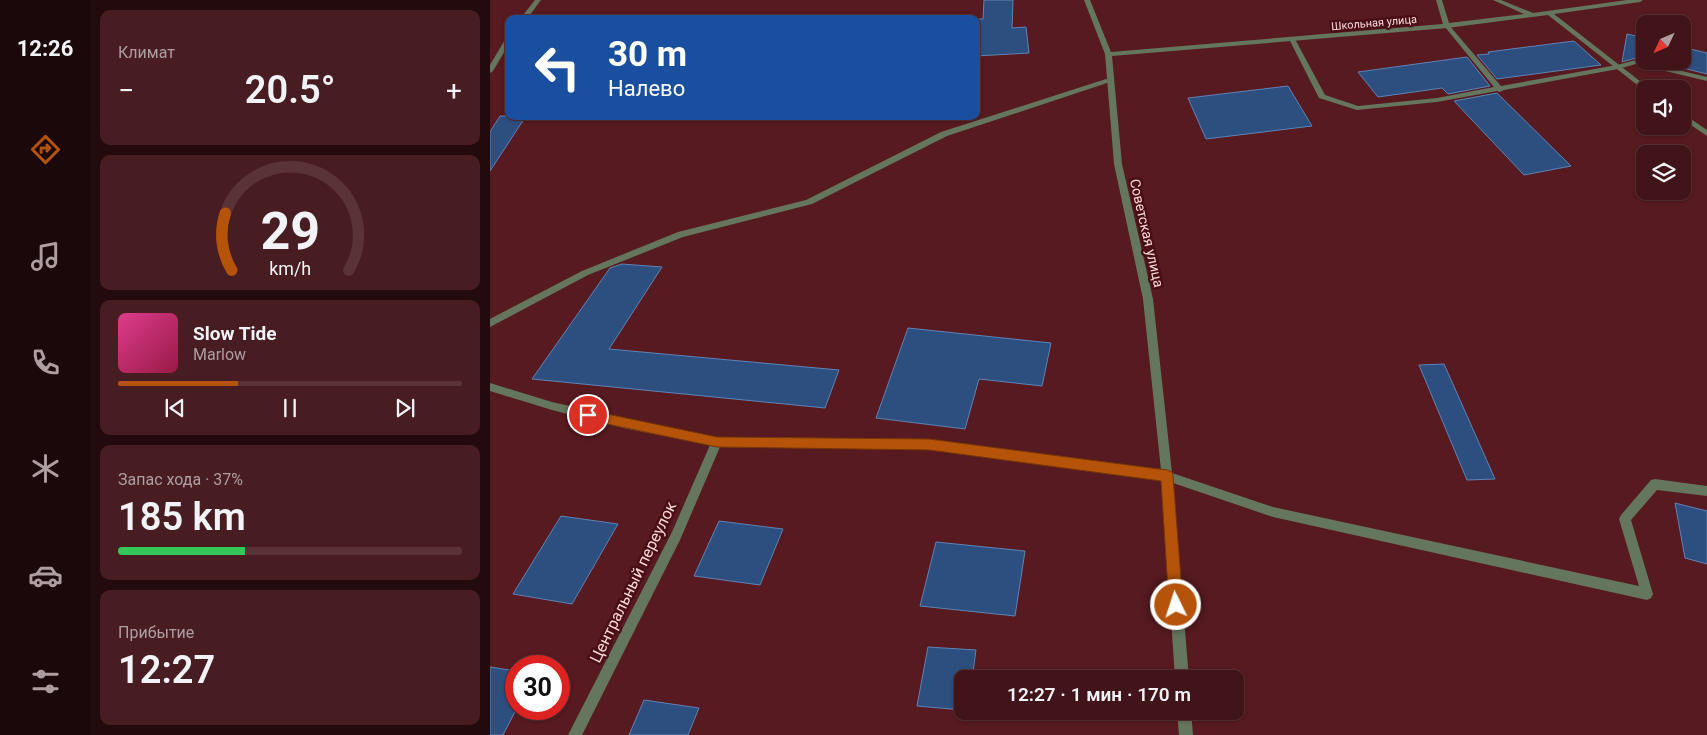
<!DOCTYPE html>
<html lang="ru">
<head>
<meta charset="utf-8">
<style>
  body { margin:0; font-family:Roboto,sans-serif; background:#471d21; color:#f1f3f6; height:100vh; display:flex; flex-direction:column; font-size:19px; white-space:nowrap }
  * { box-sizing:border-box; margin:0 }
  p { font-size:16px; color:#ae9ea2 }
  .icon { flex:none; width:28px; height:28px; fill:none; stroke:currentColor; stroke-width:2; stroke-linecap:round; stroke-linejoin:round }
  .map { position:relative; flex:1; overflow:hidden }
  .side { display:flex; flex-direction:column; gap:10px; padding:10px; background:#230b0d; width:400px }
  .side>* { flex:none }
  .guide { position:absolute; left:15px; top:15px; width:475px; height:105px; border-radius:10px; box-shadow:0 1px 4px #0004,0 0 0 1px #593337; background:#1a4fa0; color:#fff; overflow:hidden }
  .needle { width:32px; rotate:226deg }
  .tools { position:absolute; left:1146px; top:15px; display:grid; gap:10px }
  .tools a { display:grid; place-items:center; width:55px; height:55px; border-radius:10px; background:#401418; box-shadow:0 1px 4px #0004,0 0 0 1px #593337; font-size:25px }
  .speed { position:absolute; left:15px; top:655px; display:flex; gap:10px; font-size:25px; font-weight:700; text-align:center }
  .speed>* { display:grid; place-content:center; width:65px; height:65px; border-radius:50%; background:#401418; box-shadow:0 1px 4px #0004,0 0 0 1px #593337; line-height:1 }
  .speed .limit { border:8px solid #d22; background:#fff; color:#111 }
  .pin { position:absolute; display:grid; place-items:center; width:42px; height:42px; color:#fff; margin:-21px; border:2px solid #fff; border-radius:50%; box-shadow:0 1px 5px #0007 }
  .me { position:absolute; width:55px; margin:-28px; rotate:356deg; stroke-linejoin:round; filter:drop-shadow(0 0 4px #0008) }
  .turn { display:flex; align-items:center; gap:18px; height:105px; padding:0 20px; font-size:22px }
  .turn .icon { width:65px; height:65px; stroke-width:2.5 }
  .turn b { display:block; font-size:35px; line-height:42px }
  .big { font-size:38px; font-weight:600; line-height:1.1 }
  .side .card { flex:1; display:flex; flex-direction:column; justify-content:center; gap:8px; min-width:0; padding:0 18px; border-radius:10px; background:#471d21 }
  .side .dial { align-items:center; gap:0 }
  .dial svg { height:130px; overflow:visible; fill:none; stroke:#593337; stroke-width:7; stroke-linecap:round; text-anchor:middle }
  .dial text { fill:#f1f3f6; stroke:none }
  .song { display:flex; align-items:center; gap:15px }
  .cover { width:60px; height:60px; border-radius:8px; background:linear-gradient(135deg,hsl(330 70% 55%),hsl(340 70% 35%)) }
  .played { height:5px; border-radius:2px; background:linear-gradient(90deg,#b45309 35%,#593337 35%) }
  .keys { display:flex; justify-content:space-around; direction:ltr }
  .heat { display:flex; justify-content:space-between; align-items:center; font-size:28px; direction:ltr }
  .charge { height:8px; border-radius:4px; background:linear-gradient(90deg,#34c759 37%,#593337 0) }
  .trip { position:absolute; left:464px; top:670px; width:290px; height:50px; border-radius:10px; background:#401418; box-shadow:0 1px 4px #0004,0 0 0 1px #593337; font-weight:600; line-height:50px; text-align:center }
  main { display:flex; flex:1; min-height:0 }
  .menu { display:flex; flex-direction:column; width:90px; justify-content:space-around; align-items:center; background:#1a080a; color:#ae9ea2 }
  .menu .icon { width:35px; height:35px }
  .menu .current { color:#b45309 }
  .menu b { font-size:22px; color:#f1f3f6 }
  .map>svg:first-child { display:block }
  .building { fill:#2d4f7f; stroke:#5f83b6 }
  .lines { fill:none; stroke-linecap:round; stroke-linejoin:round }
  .service { fill:#65765f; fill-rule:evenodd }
  .minor { fill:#65765f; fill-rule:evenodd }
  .route { fill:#b45309; stroke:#753606 }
  .labels { text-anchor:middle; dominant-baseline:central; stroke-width:5; stroke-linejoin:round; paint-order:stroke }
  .far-street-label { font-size:11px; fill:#fadadb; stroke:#4a0e17 }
  .street-label { font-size:14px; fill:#fadadb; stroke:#4a0e17 }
  .near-street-label { font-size:16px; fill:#fadadb; stroke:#4a0e17 }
</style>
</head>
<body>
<main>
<nav class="menu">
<b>12:26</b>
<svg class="icon current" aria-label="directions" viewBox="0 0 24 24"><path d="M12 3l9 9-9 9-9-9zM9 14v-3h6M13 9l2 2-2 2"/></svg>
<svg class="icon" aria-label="music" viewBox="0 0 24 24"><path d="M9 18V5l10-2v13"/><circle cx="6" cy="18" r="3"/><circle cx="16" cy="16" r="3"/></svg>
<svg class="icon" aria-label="phone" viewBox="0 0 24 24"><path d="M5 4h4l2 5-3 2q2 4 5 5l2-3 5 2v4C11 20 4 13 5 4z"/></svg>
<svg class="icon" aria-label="climate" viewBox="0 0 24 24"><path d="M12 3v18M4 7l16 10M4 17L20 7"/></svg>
<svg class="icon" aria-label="car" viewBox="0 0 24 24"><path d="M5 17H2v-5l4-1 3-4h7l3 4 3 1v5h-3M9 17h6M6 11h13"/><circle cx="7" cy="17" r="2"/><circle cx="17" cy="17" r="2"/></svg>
<svg class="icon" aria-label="filters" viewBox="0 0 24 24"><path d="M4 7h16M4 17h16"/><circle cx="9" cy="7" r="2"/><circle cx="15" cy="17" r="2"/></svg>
</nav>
<section class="side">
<div class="card"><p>Климат</p>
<div class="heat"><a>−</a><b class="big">20.5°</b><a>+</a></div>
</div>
<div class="card dial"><svg viewBox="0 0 100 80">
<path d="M14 69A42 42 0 1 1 86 69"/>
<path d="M14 69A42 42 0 0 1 10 34" stroke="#b45309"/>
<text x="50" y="56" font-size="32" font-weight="700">29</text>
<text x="50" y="72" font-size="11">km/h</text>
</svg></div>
<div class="card">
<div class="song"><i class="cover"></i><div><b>Slow Tide</b><p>Marlow</p></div></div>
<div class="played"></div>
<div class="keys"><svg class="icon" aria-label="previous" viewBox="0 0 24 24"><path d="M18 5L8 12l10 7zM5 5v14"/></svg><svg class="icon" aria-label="pause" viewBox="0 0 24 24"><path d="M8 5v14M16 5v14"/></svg><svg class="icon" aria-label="next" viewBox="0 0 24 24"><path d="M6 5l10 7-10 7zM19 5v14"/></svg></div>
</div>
<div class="card"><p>Запас хода · 37%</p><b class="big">185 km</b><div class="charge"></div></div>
<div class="card"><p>Прибытие</p><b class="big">12:27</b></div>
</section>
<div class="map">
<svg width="1217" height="735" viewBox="0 0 1217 735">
  <rect width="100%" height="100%" fill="#561a20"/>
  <!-- building -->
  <g class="building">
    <polygon points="494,0 523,0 522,28 536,27 539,53 486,56 486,19 493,19"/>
    <polygon points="1137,34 1155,38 1155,59 1146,58 1132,62"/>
    <polygon points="1084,41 1111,65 1007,79 987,55 999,54 998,52"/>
    <polygon points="1192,47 1217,53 1217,74 1164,61 1192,61"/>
    <polygon points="977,57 1000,86 958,94 952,88 888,97 868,72"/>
    <polygon points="798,86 822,126 716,139 698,98"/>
    <polygon points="1007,93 1081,166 1034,175 964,101"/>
    <polygon points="10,116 36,116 0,171 0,132"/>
    <polygon points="132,264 172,267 119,349 349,370 335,408 42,379 120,268"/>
    <polygon points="418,328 561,343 552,386 489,379 475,429 386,418"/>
    <polygon points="954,364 1005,479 977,480 929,365"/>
    <polygon points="1185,503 1217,511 1217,564 1195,558"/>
    <polygon points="71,516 128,524 82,604 23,594"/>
    <polygon points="229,521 293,529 270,585 204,576"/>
    <polygon points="446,542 535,551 525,616 430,606"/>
    <polygon points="438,647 486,650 482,679 472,679 472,710 427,706"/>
    <polygon points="0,667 26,671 26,710 13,735 0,735"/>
    <polygon points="154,700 209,708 198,735 139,735"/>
  </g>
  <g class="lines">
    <!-- service -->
    <g class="service">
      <polygon points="957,24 959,25 1011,86 1127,65 1146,60 1217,77 1217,81 1146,64 1128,69 1014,90 1010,92 1007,91 947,102 867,110 829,98 799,39 802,37 805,39 835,95 868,106 947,98 1004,87 955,27 954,26"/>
      <polygon points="616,79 623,81 457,136 322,204 193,237 98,275 0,327 0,319 92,271 188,232 316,200 451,132"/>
    </g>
    <!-- minor -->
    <g class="minor">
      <polygon points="45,0 51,0 37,19 30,19"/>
      <polygon points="594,0 600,0 621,52 953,24 946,0 952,0 959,23 1034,14 1003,0 1011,0 1043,13 1137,0 1153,0 1150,2 1064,14 1160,89 1155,89 1155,91 1058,15 957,28 622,56 632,164 663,299 682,473 783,507 1149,586 1129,519 1131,515 1161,480 1165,479 1217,486 1217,496 1167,490 1141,520 1163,594 1161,598 1157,600 783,517 683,483 699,679 685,679 672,480 439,449 230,447 190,540 92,735 78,735 182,532 220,445 133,428 62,410 0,391 0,383 62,402 133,418 227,437 439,439 671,470 653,299 624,164 615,54"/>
      <polygon points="19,36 19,44 3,71 0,73 0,65 16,38"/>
      <polygon points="1192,113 1217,130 1217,136 1192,119"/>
      <polygon points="687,711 701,711 703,735 689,735"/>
    </g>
  </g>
  <!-- route -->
  <polygon class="route" points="98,410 227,437 439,439 677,470 682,472 683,476 693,605 691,610 686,612 681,610 679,605 671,481 439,450 227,447 98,420 93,419 92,415 93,411"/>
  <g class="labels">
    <!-- far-street labels -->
    <g class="far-street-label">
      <text transform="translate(884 23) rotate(-5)">Школьная улица</text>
    </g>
    <!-- street labels -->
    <g class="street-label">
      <text transform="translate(657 233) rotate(77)">Советская улица</text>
    </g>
    <!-- near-street labels -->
    <g class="near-street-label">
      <text transform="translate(143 582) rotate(-64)">Центральный переулок</text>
    </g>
  </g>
</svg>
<div class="tools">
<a><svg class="needle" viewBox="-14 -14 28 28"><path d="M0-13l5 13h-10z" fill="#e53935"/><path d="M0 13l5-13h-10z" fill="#ae9ea2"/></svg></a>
<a><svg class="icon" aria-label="sound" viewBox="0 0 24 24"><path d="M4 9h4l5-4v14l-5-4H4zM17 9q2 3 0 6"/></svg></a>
<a><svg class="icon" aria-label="layers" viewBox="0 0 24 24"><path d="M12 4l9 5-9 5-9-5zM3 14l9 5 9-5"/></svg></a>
</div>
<div class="speed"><div class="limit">30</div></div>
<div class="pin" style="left:98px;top:415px;background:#d93025"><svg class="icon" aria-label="arrive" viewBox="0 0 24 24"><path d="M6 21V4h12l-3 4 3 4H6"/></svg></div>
<svg class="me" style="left:686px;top:605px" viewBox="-20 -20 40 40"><circle r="17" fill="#b45309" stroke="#fff" stroke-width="3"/><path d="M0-11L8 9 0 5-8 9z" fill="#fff"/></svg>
<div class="trip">12:27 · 1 мин · 170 m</div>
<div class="guide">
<div class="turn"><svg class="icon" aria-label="left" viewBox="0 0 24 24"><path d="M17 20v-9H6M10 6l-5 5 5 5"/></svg><div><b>30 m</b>Налево</div></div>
</div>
</div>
</main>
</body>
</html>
